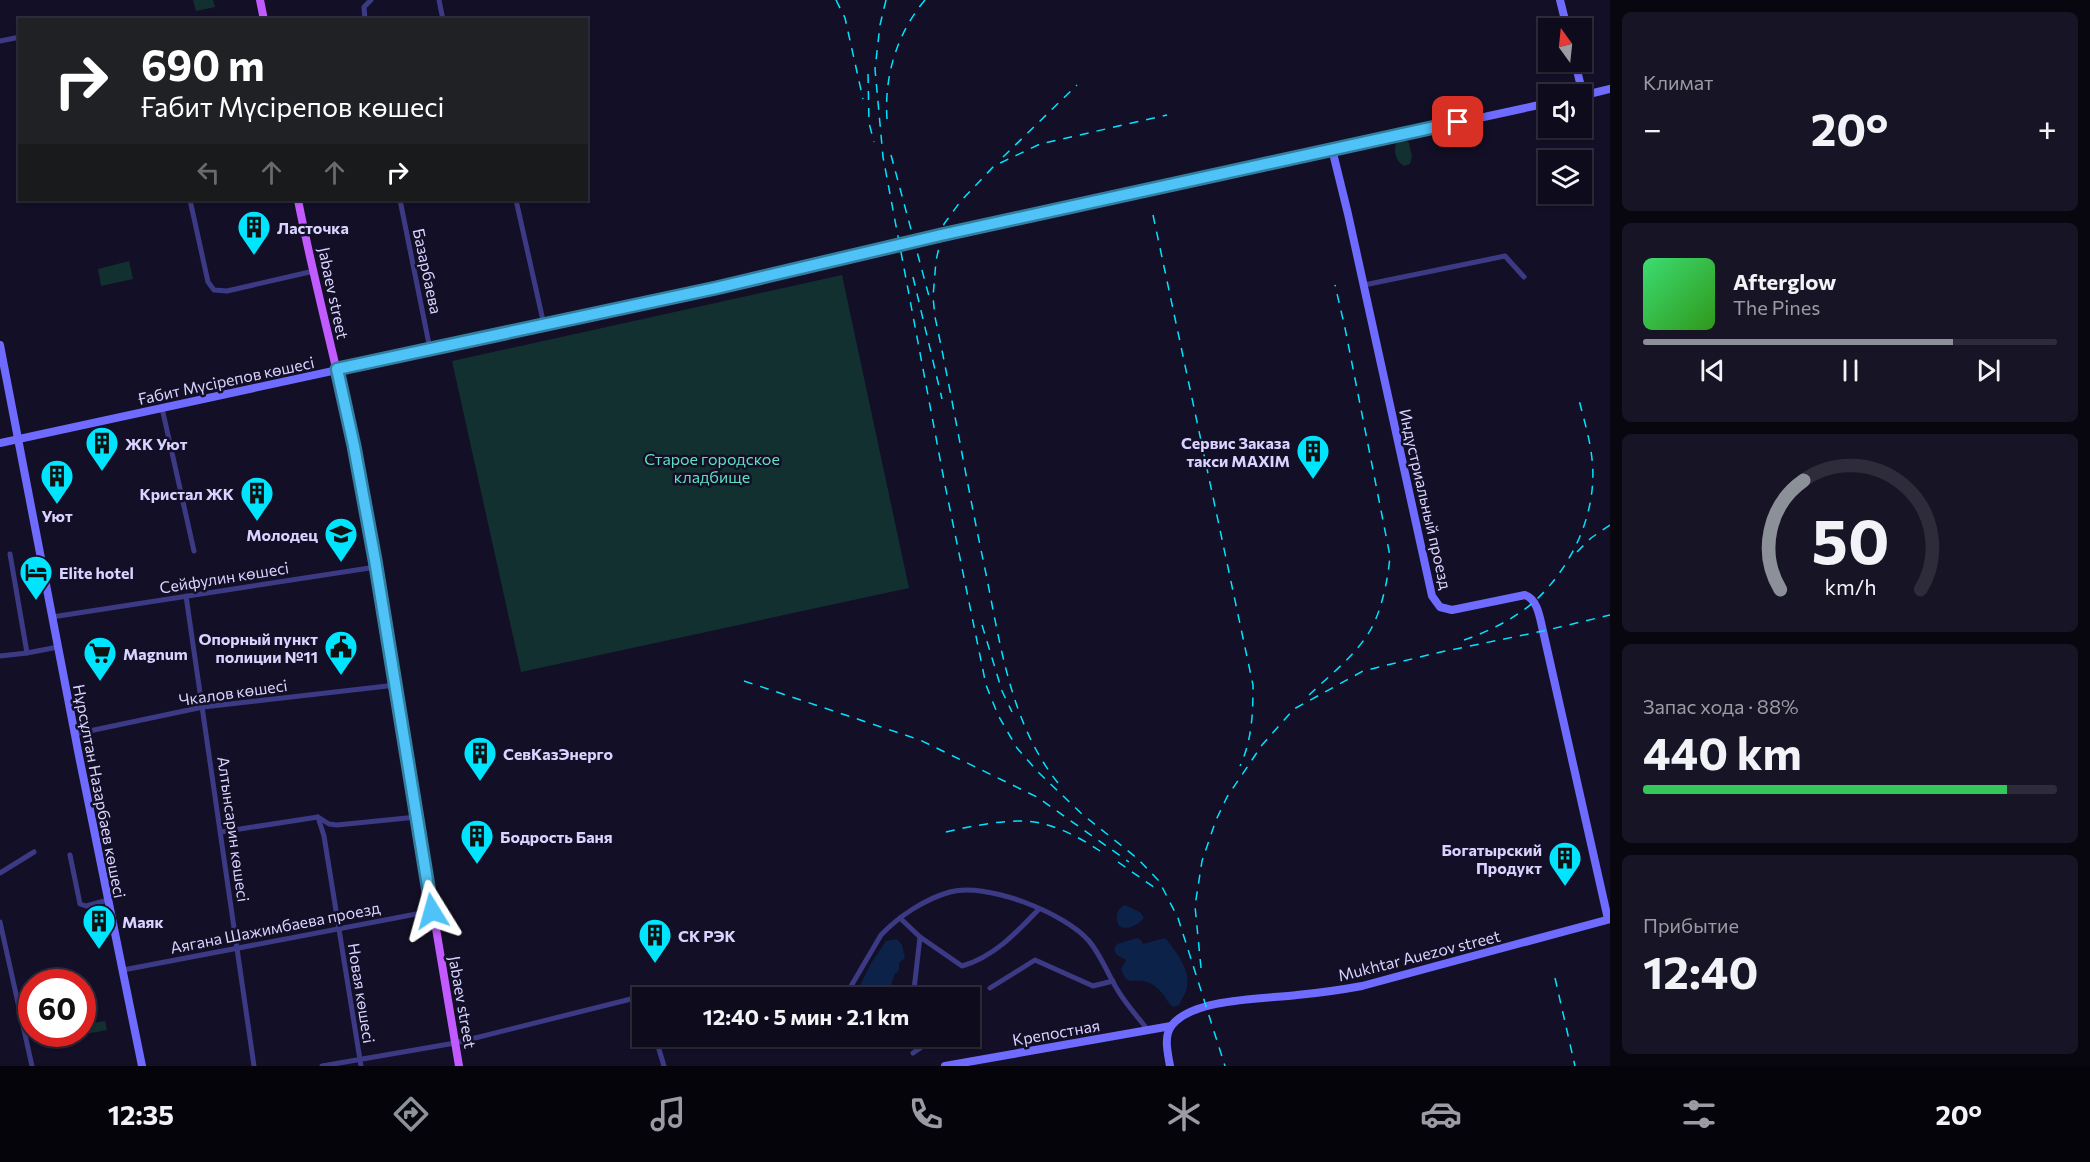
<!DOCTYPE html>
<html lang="ru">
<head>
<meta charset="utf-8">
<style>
  body { margin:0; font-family:Commissioner,sans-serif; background:#171425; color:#f1f3f6; height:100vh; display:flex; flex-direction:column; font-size:22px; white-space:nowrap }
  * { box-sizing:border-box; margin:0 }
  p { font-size:20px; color:#9b9ba3 }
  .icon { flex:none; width:33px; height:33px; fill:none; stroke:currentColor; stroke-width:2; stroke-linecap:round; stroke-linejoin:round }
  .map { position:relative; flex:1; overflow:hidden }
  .panel { display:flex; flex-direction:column; gap:12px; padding:12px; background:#08060f; width:480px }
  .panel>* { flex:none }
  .top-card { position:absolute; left:18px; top:18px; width:570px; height:183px; border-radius:0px; box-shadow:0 2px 4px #0004,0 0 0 2px #2e2b3b; background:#202124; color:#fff; overflow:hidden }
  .needle { width:39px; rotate:345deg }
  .tools { position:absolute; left:1538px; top:18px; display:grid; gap:12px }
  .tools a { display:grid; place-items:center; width:54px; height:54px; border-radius:0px; background:#0e0b1c; box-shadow:0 2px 4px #0004,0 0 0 2px #2e2b3b; font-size:30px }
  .speed { position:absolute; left:18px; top:969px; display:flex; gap:12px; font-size:30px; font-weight:700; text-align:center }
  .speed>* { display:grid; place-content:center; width:78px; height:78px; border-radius:50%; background:#0e0b1c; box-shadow:0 2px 4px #0004,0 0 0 2px #2e2b3b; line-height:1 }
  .speed .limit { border:9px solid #d22; background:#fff; color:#111 }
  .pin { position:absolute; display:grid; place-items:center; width:51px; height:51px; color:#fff; margin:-26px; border-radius:12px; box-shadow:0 3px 9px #0006 }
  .me { position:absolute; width:66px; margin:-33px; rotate:352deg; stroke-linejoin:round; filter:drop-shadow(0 0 4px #0008) }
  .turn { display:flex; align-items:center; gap:21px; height:126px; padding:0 24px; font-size:27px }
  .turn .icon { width:78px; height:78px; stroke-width:2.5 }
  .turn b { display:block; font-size:42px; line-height:51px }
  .lanes { display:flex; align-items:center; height:57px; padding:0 24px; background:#0003; justify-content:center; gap:30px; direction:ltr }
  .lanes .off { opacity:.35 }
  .big { font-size:45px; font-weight:700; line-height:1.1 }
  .panel .widget { flex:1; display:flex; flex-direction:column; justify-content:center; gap:9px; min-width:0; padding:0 21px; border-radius:9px; background:#171425 }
  .panel .dial { align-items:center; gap:0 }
  .dial svg { height:156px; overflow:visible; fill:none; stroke:#2e2b3b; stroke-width:7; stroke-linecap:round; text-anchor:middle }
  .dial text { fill:#f1f3f6; stroke:none }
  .song { display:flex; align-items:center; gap:18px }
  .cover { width:72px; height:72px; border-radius:9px; background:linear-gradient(135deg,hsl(140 70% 55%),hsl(110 70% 35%)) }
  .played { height:6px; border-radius:3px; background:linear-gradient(90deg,#8c9099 75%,#2e2b3b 75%) }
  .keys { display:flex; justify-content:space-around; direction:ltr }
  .heat { display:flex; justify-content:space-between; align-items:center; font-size:33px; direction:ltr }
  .charge { height:9px; border-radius:4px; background:linear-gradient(90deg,#34c759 88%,#2e2b3b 0) }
  .trip { position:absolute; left:632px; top:987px; width:348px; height:60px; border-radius:0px; background:#0e0b1c; box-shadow:0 2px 4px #0004,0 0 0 2px #2e2b3b; font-weight:700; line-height:60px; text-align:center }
  .tab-bar { display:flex; height:96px; justify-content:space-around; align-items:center; background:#06040b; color:#9b9ba3 }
  .tab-bar .icon { width:42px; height:42px }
  .tab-bar .current { color:#8c9099 }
  .tab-bar b { font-size:27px; color:#f1f3f6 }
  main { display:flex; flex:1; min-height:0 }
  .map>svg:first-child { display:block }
  .green { fill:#12302f }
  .water { fill:#0c2248 }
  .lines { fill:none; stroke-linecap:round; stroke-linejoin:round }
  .street { stroke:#3d3a85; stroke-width:5 }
  .secondary { stroke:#6f6bff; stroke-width:8 }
  .primary { stroke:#c25bff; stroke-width:8 }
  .rail { stroke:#00e5ff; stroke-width:1.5; stroke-dasharray:9 8; stroke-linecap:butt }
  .route-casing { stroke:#337fa1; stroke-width:15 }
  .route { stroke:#4fc3f7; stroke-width:10 }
  .labels { text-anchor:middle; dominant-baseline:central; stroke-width:5; stroke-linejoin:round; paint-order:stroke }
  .poi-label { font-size:16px; font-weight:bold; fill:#d9d4ff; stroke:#130f26; text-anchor:start }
  .street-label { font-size:16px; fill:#d9d4ff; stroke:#130f26 }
  .park-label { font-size:16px; fill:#5fe0c0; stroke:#130f26 }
</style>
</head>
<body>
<main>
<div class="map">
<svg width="1610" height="1066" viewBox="0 0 1610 1066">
  <rect width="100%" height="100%" fill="#130f26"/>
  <!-- green -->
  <g class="green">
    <polygon points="193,0 213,0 215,7 196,11"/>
    <path d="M1403,139L1409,143L1412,156L1410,164L1404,166C1395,161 1393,150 1397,141Z"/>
    <polygon points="129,261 133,279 101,286 98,269"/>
    <polygon points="842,275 909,588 521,672 452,361"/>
    <polygon points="105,1021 107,1030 81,1035 83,1025"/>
  </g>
  <!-- water -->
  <g class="water">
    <path d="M1125,905L1140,912L1144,918C1138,925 1127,931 1119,926C1115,918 1116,909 1125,905Z"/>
    <path d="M1137,938L1141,940L1143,944L1165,938C1175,950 1191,970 1187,987C1186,993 1181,1000 1179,1005L1174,1007C1166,1003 1167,997 1161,992C1152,981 1143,980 1130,981L1125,978L1121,969L1126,960L1117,955L1114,949L1117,944Z"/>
    <polygon points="897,939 902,945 905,958 899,963 899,970 894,975 888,997 860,986 870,965 886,941"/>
    <polygon points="926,985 928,986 938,997 921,997 921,990"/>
  </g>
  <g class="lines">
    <!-- street -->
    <g class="street">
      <polyline points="439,0 443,20"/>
      <polyline points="365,20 364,7 371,0"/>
      <polyline points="0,41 20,37"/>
      <polyline points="190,200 208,282 214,290 227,291 314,271"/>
      <polyline points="400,200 430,349"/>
      <polyline points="516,200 544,325"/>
      <polyline points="1364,285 1505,256 1524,277"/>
      <polyline points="162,408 194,551"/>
      <polyline points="10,554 27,653 58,647"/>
      <polyline points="186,596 254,1066"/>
      <polyline points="52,617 376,567"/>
      <polyline points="0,656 27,653"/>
      <polyline points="75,734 203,707 396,685"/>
      <polyline points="318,817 324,836 361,1066"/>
      <polyline points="221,832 318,817 329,824 337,825 417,817"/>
      <polyline points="70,855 80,904 86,906 108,900"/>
      <polyline points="0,873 34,852"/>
      <path d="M900,918L920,937L962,966C994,957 1017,932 1039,909"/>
      <polyline points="0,922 32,1066"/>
      <polyline points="123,970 432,911"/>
      <polyline points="990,988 1035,960 1093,986 1113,981"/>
      <path d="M844,998L881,935C899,916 925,899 950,892C987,882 1065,913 1089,941C1101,955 1107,973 1117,989C1125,1003 1137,1016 1147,1029"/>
      <polyline points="913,998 920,937"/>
      <polyline points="655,1036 664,1066"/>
      <path d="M789,1036C801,1044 811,1046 823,1036"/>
      <polyline points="913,1053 926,1044 927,1040 923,1036"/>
      <polyline points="322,1066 455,1043 643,996 643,998"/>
    </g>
    <!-- secondary -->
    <g class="secondary">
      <polyline points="1560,0 1567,28"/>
      <polyline points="1575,62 1583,95"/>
      <polyline points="1581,96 1610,89"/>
      <path d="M1332,149L1348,214L1432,596L1440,607L1452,610L1525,595C1538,599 1540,619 1543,631L1608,919"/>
      <polyline points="0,345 79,756 142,1066"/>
      <polyline points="0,443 716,288 941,235 1548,103"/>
      <polyline points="945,1066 1171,1026"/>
      <path d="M1170,1066C1168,1054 1163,1036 1172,1025C1194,998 1264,999 1297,995C1319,993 1340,990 1362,986L1610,919"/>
    </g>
    <!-- primary -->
    <g class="primary">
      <polyline points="260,0 264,20"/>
      <path d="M298,200C317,298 345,394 363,492L459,1066"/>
    </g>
    <!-- rail -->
    <g class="rail">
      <polyline points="836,0 845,18 863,99"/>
      <polyline points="886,0 880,25 875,69 883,157 944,480 986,685 998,715 1017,748 1038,772 1082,814 1138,859 1159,881 1178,918 1225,1066"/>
      <polyline points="868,74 869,123 874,142"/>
      <path d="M887,119C884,76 897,33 925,0"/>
      <polyline points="891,155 930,300"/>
      <polyline points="1003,157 1077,85"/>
      <path d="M1153,215L1253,685C1253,714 1252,740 1240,766"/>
      <polyline points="913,277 942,399"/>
      <polyline points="1577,552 1591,538 1610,525"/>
      <polyline points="982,625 1002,691 1012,712"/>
      <path d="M1464,640C1490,631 1516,618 1536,600C1573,565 1598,511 1592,459C1590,439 1584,420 1579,400"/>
      <polyline points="744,681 920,740 1037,797 1129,862"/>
      <path d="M1309,695C1330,675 1357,654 1371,629C1382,609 1388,579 1390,556L1345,328L1335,285"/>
      <path d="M1058,783C1010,723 1000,642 985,569C967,485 953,401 935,317L933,297L936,261L944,224L960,202L994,166L1040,144L1167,115"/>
      <path d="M946,832C972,826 1014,817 1040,823C1062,828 1082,839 1100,851"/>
      <polyline points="1118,862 1155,888"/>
      <polyline points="1201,968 1195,906 1202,861 1216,820 1227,797 1262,745 1294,709 1363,671 1436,653 1543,631 1610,615"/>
      <polyline points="1555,978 1575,1066"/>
    </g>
  </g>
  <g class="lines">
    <defs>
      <polyline id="route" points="432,911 375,560 354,446 337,369 716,288 941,235 1458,122"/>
    </defs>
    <!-- route casing -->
    <use href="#route" class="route-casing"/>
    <!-- route -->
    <use href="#route" class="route"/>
  </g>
  <!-- icons -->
  <defs>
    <symbol id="building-pin" viewBox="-11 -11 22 30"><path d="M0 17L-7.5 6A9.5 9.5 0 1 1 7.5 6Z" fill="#00e5ff" stroke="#130f26"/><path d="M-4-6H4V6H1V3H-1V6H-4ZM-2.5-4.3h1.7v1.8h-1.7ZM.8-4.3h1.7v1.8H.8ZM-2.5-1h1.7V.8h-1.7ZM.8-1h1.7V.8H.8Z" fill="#111"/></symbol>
    <symbol id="school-pin" viewBox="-11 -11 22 30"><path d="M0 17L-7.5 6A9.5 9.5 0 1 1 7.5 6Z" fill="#00e5ff" stroke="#130f26"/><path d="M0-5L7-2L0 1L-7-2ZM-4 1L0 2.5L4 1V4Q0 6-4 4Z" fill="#111"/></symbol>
    <symbol id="hotel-pin" viewBox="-11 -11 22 30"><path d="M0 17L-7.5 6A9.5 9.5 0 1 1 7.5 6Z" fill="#00e5ff" stroke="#130f26"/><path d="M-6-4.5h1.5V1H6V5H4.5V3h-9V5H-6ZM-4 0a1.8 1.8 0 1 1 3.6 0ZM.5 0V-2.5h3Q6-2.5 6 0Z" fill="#111"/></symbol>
    <symbol id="civic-pin" viewBox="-11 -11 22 30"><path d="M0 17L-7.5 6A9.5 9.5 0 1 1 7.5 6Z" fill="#00e5ff" stroke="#130f26"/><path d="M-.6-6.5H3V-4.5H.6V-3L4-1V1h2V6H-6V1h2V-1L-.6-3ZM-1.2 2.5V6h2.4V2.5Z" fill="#111"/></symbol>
    <symbol id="supermarket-pin" viewBox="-11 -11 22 30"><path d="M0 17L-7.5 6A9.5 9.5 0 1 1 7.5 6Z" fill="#00e5ff" stroke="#130f26"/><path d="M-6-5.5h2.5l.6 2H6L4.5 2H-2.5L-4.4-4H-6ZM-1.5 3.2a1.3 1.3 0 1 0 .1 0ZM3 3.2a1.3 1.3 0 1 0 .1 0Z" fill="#111"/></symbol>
  </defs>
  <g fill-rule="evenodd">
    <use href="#building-pin" x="235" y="208" width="38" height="52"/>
    <use href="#building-pin" x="83" y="424" width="38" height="52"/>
    <use href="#building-pin" x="1294" y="432" width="38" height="52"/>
    <use href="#building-pin" x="38" y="457" width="38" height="52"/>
    <use href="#building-pin" x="238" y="474" width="38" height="52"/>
    <use href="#school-pin" x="322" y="515" width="38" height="52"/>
    <use href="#hotel-pin" x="17" y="553" width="38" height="52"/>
    <use href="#civic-pin" x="322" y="628" width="38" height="52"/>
    <use href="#supermarket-pin" x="81" y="634" width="38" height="52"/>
    <use href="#building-pin" x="461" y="734" width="38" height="52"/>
    <use href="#building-pin" x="458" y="817" width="38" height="52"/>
    <use href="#building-pin" x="1546" y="839" width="38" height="52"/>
    <use href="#building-pin" x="80" y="902" width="38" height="52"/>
    <use href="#building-pin" x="636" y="916" width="38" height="52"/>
  </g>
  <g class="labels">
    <!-- poi labels -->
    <g class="poi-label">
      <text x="277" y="227">Ласточка</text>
      <text x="1290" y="442" text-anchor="end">Сервис Заказа<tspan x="1290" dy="18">такси MAXIM</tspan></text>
      <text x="125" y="443">ЖК Уют</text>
      <text x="234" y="493" text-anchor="end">Кристал ЖК</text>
      <text x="57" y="515" text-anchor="middle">Уют</text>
      <text x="318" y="534" text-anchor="end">Молодец</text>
      <text x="59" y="572">Elite hotel</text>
      <text x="318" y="638" text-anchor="end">Опорный пункт<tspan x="318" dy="18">полиции №11</tspan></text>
      <text x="123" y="653">Magnum</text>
      <text x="503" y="753">СевКазЭнерго</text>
      <text x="500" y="836">Бодрость Баня</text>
      <text x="1542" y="849" text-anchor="end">Богатырский<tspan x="1542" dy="18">Продукт</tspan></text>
      <text x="122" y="921">Маяк</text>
      <text x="678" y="935">СК РЭК</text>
    </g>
    <!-- street labels -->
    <g class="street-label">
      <text transform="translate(428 271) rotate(78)">Базарбаева</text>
      <text transform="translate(334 293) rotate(78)">Jabaev street</text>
      <text transform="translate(226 380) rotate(-12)">Ғабит Мүсірепов көшесі</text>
      <text transform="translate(1426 499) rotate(77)">Индустриальный проезд</text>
      <text transform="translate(224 577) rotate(-9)">Сейфулин көшесі</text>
      <text transform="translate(233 692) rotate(-8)">Чкалов көшесі</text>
      <text transform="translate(100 791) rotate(79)">Нұрсұлтан Назарбаев көшесі</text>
      <text transform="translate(234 829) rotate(82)">Алтынсарин көшесі</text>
      <text transform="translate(275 927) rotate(-11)">Аягана Шажимбаева проезд</text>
      <text transform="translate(1419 955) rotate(-14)">Mukhtar Auezov street</text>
      <text transform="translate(362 993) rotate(81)">Новая көшесі</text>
      <text transform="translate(463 1002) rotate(80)">Jabaev street</text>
      <text transform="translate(1056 1032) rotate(-10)">Крепостная</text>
    </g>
    <!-- park labels -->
    <g class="park-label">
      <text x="712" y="458">Старое городское<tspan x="712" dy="18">кладбище</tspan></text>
    </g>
  </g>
</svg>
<div class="tools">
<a><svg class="needle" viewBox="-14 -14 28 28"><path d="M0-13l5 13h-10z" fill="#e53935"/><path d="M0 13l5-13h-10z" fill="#9b9ba3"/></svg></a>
<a><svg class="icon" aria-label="sound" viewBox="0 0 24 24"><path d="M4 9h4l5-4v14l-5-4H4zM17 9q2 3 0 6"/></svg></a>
<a><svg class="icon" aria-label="layers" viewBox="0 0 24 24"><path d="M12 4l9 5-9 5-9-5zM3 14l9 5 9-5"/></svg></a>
</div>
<div class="speed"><div class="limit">60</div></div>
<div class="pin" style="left:1458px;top:122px;background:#d93025"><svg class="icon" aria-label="arrive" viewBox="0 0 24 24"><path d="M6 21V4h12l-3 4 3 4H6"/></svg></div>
<svg class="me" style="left:432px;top:911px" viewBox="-20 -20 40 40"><path d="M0-17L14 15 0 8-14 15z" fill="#4fc3f7" stroke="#fff" stroke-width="4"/></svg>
<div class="trip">12:40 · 5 мин · 2.1 km</div>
<div class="top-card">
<div class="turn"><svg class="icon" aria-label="right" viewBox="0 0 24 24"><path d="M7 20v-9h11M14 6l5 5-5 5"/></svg><div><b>690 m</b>Ғабит Мүсірепов көшесі</div></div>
<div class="lanes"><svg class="icon off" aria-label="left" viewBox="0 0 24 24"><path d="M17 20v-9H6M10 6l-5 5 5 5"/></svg><svg class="icon off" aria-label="ahead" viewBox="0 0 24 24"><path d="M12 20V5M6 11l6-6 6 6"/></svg><svg class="icon off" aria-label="ahead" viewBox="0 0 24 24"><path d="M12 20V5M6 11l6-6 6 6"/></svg><svg class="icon" aria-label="right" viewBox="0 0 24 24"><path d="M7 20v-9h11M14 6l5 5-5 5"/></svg></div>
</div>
</div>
<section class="panel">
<div class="widget"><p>Климат</p>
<div class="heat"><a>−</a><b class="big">20°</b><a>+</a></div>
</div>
<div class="widget">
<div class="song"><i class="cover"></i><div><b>Afterglow</b><p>The Pines</p></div></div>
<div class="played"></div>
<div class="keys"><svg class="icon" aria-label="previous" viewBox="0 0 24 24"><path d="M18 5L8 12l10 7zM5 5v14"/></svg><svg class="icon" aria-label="pause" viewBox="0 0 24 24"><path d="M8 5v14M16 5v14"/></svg><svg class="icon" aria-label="next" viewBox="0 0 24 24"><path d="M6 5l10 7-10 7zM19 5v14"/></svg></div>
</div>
<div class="widget dial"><svg viewBox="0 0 100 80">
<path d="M14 69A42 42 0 1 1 86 69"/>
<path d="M14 69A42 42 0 0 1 26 13" stroke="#8c9099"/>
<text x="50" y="56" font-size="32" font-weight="700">50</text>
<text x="50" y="72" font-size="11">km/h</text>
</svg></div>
<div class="widget"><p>Запас хода · 88%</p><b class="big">440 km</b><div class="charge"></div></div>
<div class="widget"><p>Прибытие</p><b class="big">12:40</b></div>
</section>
</main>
<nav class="tab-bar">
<b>12:35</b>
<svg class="icon current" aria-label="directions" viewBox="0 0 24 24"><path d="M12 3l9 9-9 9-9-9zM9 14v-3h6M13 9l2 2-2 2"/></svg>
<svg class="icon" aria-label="music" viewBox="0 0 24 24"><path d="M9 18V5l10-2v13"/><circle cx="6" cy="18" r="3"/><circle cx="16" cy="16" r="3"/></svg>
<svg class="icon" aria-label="phone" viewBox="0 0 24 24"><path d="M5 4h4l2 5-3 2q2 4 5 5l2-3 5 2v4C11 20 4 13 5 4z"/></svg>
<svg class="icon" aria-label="climate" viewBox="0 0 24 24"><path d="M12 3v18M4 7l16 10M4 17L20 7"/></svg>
<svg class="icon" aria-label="car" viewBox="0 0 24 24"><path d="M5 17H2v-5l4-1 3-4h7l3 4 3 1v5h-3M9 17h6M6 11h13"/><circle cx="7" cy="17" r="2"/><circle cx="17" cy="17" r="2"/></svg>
<svg class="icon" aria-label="filters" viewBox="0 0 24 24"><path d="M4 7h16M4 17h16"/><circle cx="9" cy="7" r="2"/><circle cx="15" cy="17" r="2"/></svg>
<b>20°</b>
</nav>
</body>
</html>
